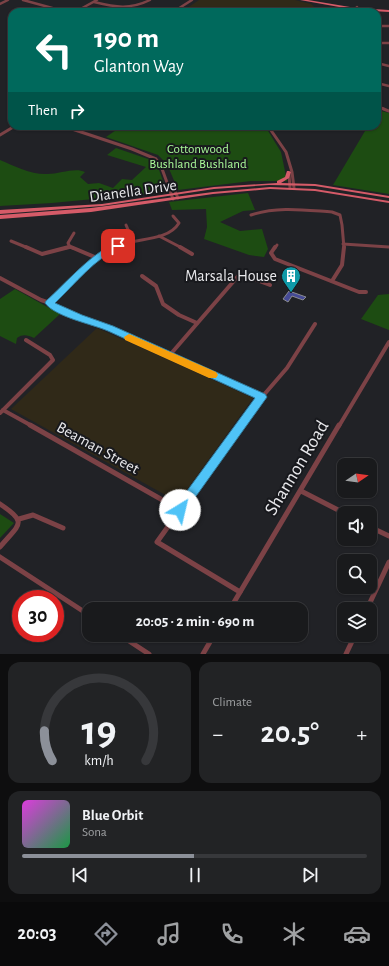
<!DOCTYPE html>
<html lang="en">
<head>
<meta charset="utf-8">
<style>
  body { margin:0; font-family:"Alegreya Sans",sans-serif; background:#222325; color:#f1f3f6; height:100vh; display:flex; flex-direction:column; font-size:15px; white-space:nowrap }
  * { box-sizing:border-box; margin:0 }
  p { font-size:13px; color:#9fa1a3 }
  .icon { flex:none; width:22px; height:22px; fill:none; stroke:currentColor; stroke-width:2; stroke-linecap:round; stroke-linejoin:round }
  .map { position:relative; height:654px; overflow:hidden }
  .side { display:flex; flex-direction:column; gap:8px; padding:8px; background:#0e0e0f; flex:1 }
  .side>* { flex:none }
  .banner { position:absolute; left:8px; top:8px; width:373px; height:122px; border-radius:12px; box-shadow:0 1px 3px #0004,0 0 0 1px #37383b; background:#00695c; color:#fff; overflow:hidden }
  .needle { width:26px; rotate:77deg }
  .buttons { position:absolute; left:337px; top:458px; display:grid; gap:8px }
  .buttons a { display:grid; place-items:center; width:40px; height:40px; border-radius:8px; background:#191a1c; box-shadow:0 1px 3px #0004,0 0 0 1px #37383b; font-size:20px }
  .speed { position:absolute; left:12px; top:590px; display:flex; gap:8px; font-size:20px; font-weight:700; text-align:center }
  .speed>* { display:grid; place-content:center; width:52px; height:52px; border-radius:50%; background:#191a1c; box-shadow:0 1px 3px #0004,0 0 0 1px #37383b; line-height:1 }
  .speed .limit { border:6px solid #d22; background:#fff; color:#111 }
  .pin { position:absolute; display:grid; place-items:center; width:34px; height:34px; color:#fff; margin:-17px; border-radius:8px; box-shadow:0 2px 6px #0006 }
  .me { position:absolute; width:44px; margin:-22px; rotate:36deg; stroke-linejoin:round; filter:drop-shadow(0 0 3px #0008) }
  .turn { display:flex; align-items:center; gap:14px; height:84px; padding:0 20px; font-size:18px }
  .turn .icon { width:52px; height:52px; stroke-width:2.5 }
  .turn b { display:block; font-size:28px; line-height:34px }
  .then { display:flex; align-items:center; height:38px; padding:0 20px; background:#0003; gap:8px; font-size:15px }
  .big { font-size:30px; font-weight:600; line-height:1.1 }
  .side .widget { flex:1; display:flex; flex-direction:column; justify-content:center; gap:6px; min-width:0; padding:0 14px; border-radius:12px; background:#222325 }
  .side .dial { align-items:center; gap:0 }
  .dial svg { height:104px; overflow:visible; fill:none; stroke:#37383b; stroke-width:7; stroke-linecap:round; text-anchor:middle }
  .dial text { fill:#f1f3f6; stroke:none }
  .song { display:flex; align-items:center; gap:12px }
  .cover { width:48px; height:48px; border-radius:6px; background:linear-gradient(135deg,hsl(300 70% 55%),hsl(140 70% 35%)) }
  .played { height:4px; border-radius:2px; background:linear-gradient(90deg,#8c9099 50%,#37383b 50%) }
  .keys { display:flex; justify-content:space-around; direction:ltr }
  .heat { display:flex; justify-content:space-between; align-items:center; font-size:22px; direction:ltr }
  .side .tiles { flex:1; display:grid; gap:8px; grid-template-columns:1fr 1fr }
  .widget:last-child { grid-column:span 2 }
  .trip { position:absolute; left:82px; top:602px; width:226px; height:40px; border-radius:12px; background:#191a1c; box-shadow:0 1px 3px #0004,0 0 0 1px #37383b; font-weight:600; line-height:40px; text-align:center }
  .dock { display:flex; height:64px; justify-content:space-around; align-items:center; background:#0a0a0b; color:#9fa1a3 }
  .dock .icon { width:28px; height:28px }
  .dock .on { color:#8c9099 }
  .dock b { font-size:18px; color:#f1f3f6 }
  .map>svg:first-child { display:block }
  .education { fill:#302918 }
  .green { fill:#1d4c12 }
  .building { fill:#464b96; stroke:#8b8c91 }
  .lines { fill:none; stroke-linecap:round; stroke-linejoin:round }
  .street-far3 { stroke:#7c4246; stroke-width:2.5 }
  .street-far2 { stroke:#7c4246; stroke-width:3 }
  .street-far1 { stroke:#7c4246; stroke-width:4 }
  .street { stroke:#7c4246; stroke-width:5 }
  .primary { fill:#d55b68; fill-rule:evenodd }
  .route { fill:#4fc3f7; stroke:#337fa1 }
  .slow { fill:#f59e0b }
  .labels { text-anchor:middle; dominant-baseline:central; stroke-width:4; stroke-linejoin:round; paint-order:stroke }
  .far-park-label { font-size:13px; fill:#aafb99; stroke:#18191d }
  .street-label { font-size:16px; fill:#e8e8eb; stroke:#18191d }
  .poi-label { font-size:16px; fill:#e8e8eb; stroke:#18191d; text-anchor:end }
  .near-street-label { font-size:19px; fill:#e8e8eb; stroke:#18191d }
</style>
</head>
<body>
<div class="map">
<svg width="389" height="654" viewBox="0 0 389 654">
  <rect width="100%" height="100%" fill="#212226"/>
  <!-- education -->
  <g class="education">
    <polygon points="199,0 295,0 311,4 320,12 181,12"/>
    <polygon points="97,328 253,398 178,502 11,409"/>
  </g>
  <!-- green -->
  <g class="green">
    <polygon points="377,110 389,113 389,194 333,185 368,126 377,126"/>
    <polygon points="122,126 265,126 281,152 287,181 251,181 178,190 167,164 158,155 106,137"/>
    <path d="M116,148L151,160L158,167L167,192L52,203L0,206V160C14,166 30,174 45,174C58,175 74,167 85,172L80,177L88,184L99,183L113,188L122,179L132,180L146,167L107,155Z"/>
    <polygon points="248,193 255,210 243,211 220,222 240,231 262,229 268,249 264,257 249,255 204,239 207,227 206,209 172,210 169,202"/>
    <path d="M15,289L60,314L34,338C27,335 23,334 17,338L16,344L0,336V299Z"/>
    <polygon points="389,294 389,330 361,319 378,295"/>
    <polygon points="0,514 14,523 0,538"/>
  </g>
  <!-- building -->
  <polygon class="building" points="289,291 306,297 303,300 292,296 288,302 283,299"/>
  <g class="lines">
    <!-- street-far3 -->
    <g class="street-far3">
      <polyline points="23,0 67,12"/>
      <path d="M94,2C115,7 130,10 150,0"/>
      <polyline points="0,4 8,0"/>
      <polyline points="75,12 97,0"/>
      <polyline points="173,12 192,0"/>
      <polyline points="353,12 357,7"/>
      <polyline points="377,26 389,26"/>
      <polyline points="377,43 389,43"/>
      <polyline points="377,63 389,66"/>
      <polyline points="377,83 389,86"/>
      <polyline points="377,107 384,109"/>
    </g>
    <!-- street-far2 -->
    <g class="street-far2">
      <polyline points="381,108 389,111"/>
      <polyline points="63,126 132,149 156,159 161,166 173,199"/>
      <polyline points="268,126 286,152 292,172 294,188"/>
      <polyline points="0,135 15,126"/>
      <polyline points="289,174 290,188"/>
      <polyline points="169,184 173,187 178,198"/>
      <path d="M251,215C278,206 304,210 332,212L340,215L342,225L344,248"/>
      <polyline points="126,225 133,241"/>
      <polyline points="159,236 182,248"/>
      <polyline points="11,241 28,248"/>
      <polyline points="343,244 389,247"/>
      <polyline points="70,247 68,243 74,233"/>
      <polyline points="65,248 70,247 73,248"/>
      <path d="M112,248C132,237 167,243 179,223L173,216"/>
      <polyline points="275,248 277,245"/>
    </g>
    <!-- street-far1 -->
    <g class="street-far1">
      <polyline points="26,247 42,254 69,247"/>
      <polyline points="71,247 97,258"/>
      <polyline points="180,247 192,254"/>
      <polyline points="275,247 271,253 275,259 359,292 366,292"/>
      <polyline points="142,276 156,286 163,304 179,315 197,323"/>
      <polyline points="0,278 41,300 50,303 56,308 109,328 262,397"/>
      <polyline points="332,281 342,265 344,247"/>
      <polyline points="50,303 85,268 114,247"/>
      <polyline points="169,356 239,275 247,276 270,285"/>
      <polyline points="3,410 32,426"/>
      <polyline points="0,413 53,360 50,355 26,340"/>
      <polyline points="241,426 262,397 287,368 315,324"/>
      <polyline points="339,426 389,342"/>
    </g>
    <!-- street -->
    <g class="street">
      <polyline points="30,425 180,510"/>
      <polyline points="301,491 344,513"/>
      <path d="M0,504C29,523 19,524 0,547"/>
      <polyline points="19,519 33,515 63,528"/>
      <polyline points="370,527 389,536"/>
      <polyline points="0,557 89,615"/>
      <polyline points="240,592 157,542 241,425"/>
      <polyline points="230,609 339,425"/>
      <polyline points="367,609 389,562"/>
      <polyline points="120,635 149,654"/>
      <polyline points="203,654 214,635"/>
      <polyline points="346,654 355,635"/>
    </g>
    <!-- primary -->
    <g class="primary">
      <polygon points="300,0 308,0 356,8 389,10 389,12 356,10"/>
      <polygon points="287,171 289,171 291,172 289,178 281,183 315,184 389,196 389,198 315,186 269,185 214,189 102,206 0,214 0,210 102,204 214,187 277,183 277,181 285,177"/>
      <polygon points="270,187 315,189 389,201 389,203 315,191 270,189 213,194 91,212 0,219 0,215 91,208 213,192"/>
    </g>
  </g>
  <!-- route -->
  <path class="route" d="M118,243L121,244V247C95,258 75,284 55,303L82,315L113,326L265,394L267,397L184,513L180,515L176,513L175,510L176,506L255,398C206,376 157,353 108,331C92,324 55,317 45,303L46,301C65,284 95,249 118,243Z"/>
  <!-- slow -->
  <polygon class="slow" points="129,334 216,372 218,375 216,378 209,378 125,340 124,337"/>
  <!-- icons -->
  <defs>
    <symbol id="building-pin" viewBox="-11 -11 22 30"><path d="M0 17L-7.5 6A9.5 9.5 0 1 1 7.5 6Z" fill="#0f9aa8" stroke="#18191d"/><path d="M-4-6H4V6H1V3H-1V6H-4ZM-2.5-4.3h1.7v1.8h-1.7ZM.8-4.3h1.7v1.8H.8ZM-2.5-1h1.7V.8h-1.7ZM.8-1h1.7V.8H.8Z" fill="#fff"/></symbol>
  </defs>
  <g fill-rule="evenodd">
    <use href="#building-pin" x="280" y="265" width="22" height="30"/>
  </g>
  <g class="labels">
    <!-- far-park labels -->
    <g class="far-park-label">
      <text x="198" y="149">Cottonwood<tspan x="198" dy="15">Bushland Bushland</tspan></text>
    </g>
    <!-- street labels -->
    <g class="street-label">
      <text transform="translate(133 191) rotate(-8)">Dianella Drive</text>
      <text transform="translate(98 448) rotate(29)">Beaman Street</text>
    </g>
    <!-- poi labels -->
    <g class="poi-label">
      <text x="277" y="276">Marsala House</text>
    </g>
    <!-- near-street labels -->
    <g class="near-street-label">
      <text transform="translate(297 468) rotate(-59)">Shannon Road</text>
    </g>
  </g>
</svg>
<div class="buttons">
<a><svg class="needle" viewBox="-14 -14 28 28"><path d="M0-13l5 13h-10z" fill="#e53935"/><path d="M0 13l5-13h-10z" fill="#9fa1a3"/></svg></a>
<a><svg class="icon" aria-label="sound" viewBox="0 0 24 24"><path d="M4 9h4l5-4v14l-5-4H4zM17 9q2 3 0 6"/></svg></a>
<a><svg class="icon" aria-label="search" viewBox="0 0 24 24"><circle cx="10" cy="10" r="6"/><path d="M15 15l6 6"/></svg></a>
<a><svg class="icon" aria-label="layers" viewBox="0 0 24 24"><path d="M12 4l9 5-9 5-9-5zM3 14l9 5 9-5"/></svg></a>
</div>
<div class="speed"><div class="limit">30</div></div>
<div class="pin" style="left:118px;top:246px;background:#d93025"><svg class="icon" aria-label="arrive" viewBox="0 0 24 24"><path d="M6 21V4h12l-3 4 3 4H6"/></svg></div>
<svg class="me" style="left:180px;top:510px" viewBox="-20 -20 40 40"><circle r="19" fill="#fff"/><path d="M0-13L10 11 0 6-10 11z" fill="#4fc3f7"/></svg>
<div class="trip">20:05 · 2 min · 690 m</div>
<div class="banner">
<div class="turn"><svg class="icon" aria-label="left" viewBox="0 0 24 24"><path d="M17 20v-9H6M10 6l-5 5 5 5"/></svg><div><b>190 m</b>Glanton Way</div></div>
<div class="then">Then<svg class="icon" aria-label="right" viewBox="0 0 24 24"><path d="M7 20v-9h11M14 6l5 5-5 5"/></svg></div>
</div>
</div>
<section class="side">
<div class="tiles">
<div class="widget dial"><svg viewBox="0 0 100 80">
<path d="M14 69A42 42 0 1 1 86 69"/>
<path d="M14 69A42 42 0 0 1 8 46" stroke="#8c9099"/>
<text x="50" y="56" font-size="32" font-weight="700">19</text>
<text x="50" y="72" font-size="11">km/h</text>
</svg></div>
<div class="widget"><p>Climate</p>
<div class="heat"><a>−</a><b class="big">20.5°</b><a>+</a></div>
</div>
<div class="widget">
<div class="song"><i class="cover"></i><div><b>Blue Orbit</b><p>Sona</p></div></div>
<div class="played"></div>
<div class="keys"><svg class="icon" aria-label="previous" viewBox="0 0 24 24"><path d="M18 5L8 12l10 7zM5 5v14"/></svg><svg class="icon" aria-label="pause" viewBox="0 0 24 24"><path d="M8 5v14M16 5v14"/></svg><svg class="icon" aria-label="next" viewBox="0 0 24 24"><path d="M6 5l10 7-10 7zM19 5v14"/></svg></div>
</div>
</div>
</section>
<nav class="dock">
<b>20:03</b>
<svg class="icon on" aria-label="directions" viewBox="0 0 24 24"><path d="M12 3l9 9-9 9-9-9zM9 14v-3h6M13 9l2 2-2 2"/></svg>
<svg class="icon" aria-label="music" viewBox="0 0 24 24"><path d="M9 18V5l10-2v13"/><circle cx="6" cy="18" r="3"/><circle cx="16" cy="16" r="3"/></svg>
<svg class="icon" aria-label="phone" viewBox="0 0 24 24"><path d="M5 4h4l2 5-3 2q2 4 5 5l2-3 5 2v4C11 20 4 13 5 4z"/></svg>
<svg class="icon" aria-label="climate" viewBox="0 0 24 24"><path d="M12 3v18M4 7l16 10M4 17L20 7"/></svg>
<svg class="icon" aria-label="car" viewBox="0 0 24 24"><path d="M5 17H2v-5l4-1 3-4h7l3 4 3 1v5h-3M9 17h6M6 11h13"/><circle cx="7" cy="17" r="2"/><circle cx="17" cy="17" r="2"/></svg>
</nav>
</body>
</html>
